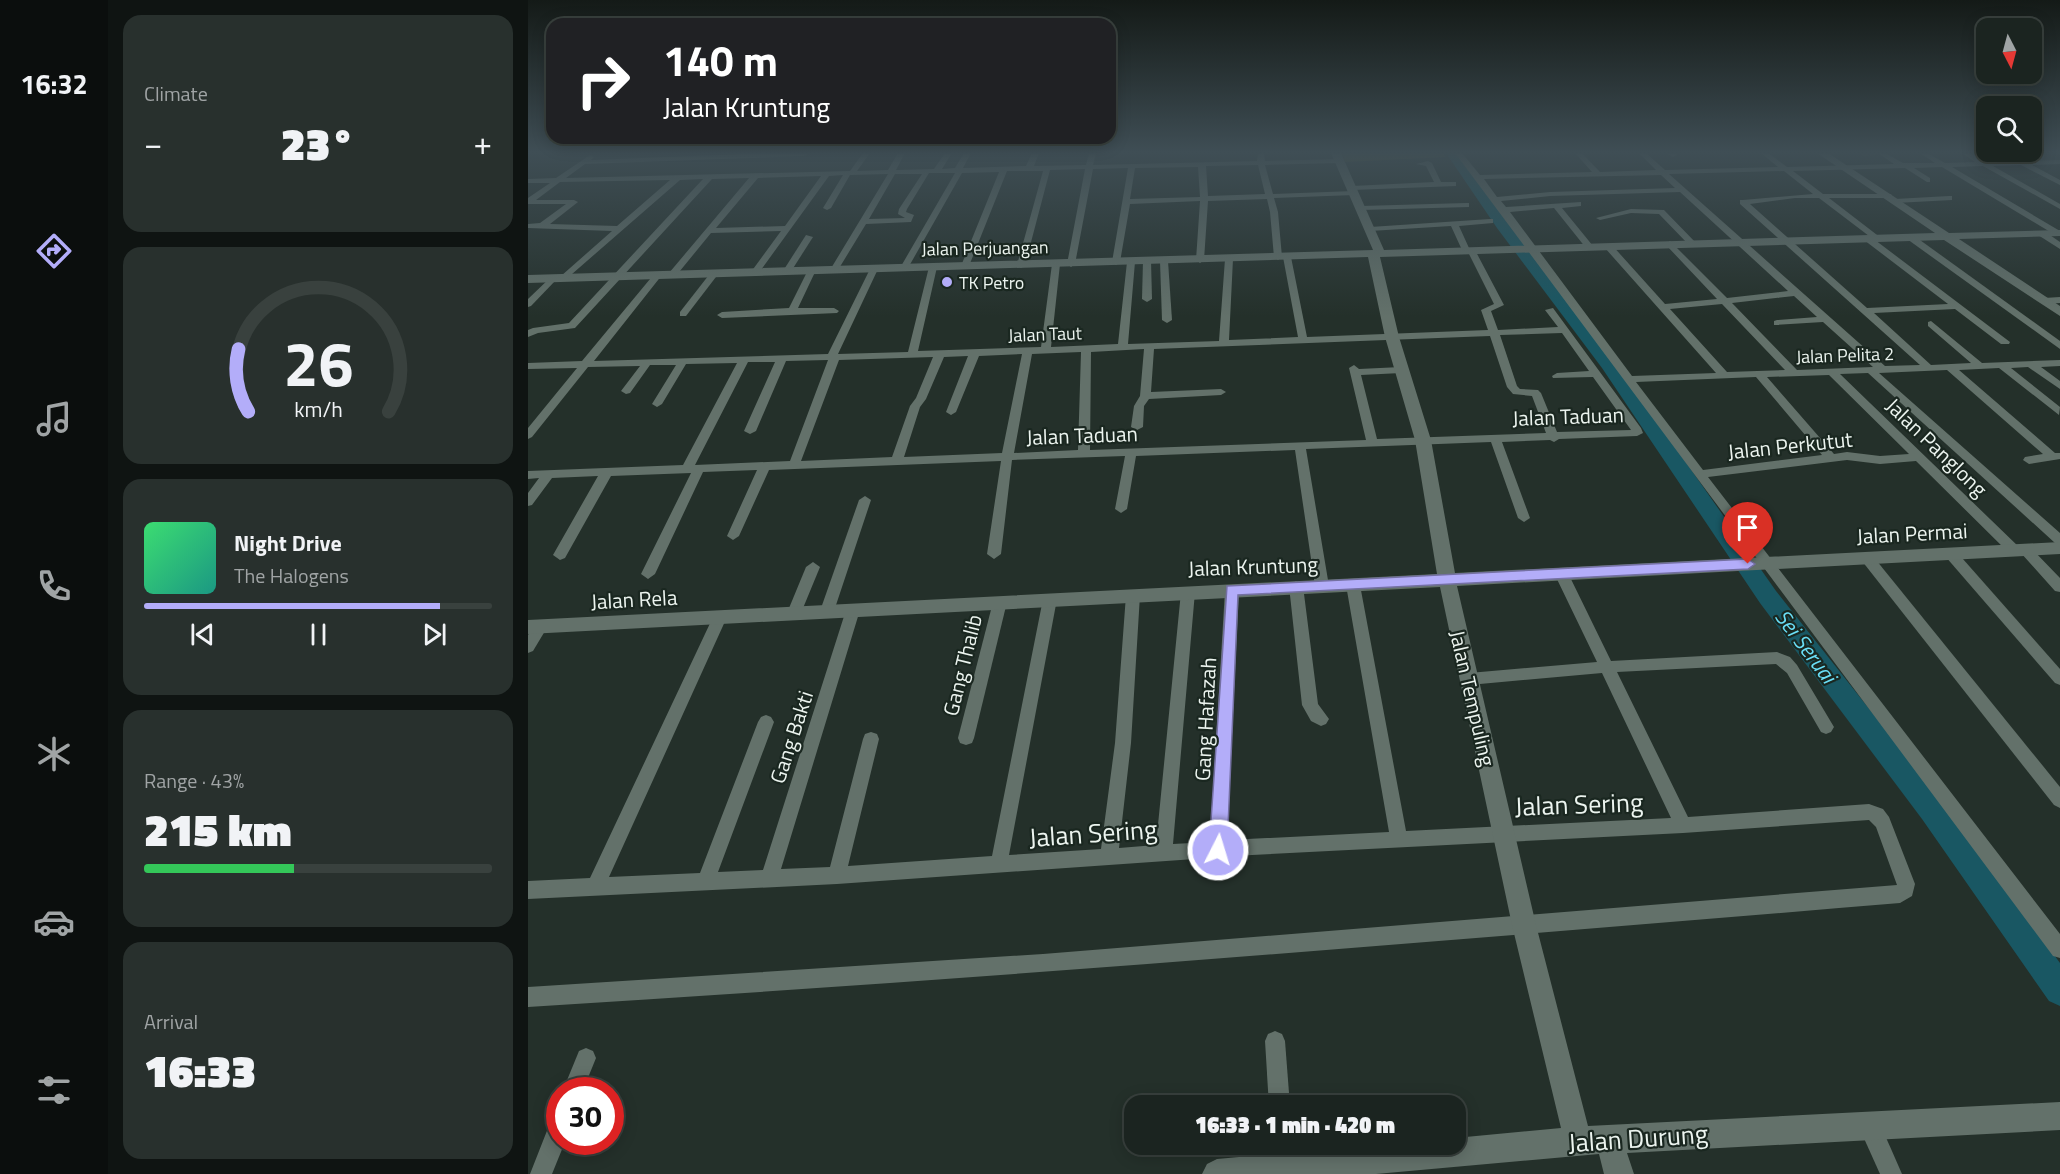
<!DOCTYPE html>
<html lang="en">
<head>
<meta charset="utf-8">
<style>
  body { margin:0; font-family:"Titillium Web",sans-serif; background:#28302d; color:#f1f3f6; height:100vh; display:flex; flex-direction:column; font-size:22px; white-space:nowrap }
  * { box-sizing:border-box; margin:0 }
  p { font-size:20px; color:#a0a4a5 }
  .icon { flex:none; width:33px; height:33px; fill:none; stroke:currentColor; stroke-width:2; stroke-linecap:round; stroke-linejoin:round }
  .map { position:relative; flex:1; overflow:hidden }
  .sheet { display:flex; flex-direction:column; gap:15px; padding:15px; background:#0f1412; width:420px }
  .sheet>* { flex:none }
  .guide { position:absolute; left:18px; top:18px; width:570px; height:126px; border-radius:18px; box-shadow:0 3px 15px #0003,0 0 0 2px #39413e; background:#202124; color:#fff; overflow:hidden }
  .needle { width:39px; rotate:174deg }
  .buttons { position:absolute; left:1448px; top:18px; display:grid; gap:12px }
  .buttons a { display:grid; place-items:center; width:66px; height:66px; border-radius:12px; background:#1b2420; box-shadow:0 3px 15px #0003,0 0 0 2px #39413e; font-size:30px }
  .speed { position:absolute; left:18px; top:1077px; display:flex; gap:12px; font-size:30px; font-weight:700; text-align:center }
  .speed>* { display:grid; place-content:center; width:78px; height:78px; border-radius:50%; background:#1b2420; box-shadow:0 3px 15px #0003,0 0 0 2px #39413e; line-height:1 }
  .speed .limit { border:9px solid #d22; background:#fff; color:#111 }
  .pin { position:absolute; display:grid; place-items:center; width:51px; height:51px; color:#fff; margin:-62px -26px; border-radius:50% 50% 50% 0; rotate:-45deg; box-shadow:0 0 6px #0007 }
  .pin .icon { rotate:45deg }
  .me { position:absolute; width:66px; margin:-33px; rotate:5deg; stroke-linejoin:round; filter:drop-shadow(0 0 4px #0008) }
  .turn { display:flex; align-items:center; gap:21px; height:126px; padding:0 18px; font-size:27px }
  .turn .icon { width:78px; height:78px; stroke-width:2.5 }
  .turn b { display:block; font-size:42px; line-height:51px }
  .big { font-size:45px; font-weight:800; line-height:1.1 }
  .sheet .card { flex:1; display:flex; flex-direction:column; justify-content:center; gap:9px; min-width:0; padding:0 21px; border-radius:18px; background:#28302d }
  .sheet .dial { align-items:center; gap:0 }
  .dial svg { height:156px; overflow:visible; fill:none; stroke:#39413e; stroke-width:7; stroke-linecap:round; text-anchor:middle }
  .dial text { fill:#f1f3f6; stroke:none }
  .song { display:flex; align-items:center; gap:18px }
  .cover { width:72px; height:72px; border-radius:9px; background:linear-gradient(135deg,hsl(140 70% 55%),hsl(170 70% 35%)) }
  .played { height:6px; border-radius:3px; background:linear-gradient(90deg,#b3adf9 85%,#39413e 85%) }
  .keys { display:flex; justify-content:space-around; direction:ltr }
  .heat { display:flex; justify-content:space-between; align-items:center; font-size:33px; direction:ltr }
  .charge { height:9px; border-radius:4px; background:linear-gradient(90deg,#34c759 43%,#39413e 0) }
  .trip { position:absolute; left:596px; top:1095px; width:342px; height:60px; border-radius:18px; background:#1b2420; box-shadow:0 3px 15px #0003,0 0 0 2px #39413e; font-weight:800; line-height:60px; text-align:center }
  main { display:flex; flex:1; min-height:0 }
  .menu { display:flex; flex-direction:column; width:108px; justify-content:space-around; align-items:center; background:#0b0e0d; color:#a0a4a5 }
  .menu .icon { width:42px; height:42px }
  .menu .active { color:#b3adf9 }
  .menu b { font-size:27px; color:#f1f3f6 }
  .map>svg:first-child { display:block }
  .green { fill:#515528 }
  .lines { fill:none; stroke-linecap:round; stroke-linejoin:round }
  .river { fill:#195763; fill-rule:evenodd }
  .street { fill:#63716a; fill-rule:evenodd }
  .secondary { fill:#63716a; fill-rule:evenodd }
  .wall { fill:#374544 }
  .route { fill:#b3adf9; stroke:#7470a2; stroke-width:1.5 }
  .poi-dot { fill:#b3adf9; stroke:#1a2720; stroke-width:2 }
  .labels { text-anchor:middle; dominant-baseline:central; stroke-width:4.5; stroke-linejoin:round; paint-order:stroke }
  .far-street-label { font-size:18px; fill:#ecf4ef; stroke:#1a2720 }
  .far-poi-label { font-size:18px; fill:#ecf4ef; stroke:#1a2720; text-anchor:start }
  .street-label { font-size:21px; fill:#ecf4ef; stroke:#1a2720 }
  .water-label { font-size:22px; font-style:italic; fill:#6adff7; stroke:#1a2720 }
  .near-street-label { font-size:26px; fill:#ecf4ef; stroke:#1a2720 }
</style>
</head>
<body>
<main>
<nav class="menu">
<b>16:32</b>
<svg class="icon active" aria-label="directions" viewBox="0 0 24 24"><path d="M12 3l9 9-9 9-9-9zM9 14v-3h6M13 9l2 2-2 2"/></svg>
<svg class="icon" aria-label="music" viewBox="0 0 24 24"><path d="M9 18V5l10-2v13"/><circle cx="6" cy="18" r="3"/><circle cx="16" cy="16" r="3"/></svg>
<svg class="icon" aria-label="phone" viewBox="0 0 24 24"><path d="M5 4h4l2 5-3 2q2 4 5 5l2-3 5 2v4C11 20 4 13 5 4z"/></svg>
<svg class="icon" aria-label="climate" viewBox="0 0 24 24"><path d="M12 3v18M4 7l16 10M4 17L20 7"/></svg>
<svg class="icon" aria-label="car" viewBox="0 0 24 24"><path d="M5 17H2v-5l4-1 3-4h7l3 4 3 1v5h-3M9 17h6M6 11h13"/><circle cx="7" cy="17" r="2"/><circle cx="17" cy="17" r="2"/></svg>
<svg class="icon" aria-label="filters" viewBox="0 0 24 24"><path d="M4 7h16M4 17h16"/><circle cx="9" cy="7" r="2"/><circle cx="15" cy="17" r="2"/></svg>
</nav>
<section class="sheet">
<div class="card"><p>Climate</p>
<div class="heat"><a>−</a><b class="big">23°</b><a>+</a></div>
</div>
<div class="card dial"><svg viewBox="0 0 100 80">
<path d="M14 69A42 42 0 1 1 86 69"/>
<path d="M14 69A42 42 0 0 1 9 37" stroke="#b3adf9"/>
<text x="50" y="56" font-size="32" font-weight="700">26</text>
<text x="50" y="72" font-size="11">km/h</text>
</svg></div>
<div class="card">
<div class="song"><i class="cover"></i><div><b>Night Drive</b><p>The Halogens</p></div></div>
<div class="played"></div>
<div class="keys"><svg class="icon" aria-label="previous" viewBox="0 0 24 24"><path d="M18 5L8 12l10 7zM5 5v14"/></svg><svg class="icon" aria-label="pause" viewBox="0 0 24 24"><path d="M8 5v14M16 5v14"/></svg><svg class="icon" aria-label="next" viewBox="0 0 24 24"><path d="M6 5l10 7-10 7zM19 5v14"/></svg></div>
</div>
<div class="card"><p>Range · 43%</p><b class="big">215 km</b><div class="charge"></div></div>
<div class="card"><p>Arrival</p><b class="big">16:33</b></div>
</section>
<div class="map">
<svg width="1532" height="1174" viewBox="0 0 1532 1174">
  <rect width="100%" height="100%" fill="#24302a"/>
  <!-- green -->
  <polygon class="green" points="814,153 915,153 918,157 817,162"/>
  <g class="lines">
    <!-- river -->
    <polygon class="river" points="918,153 930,153 979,222 1087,361 1248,591 1414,801 1532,963 1532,1006 1521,1001 1394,819 1232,603 1074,368 969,228"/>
    <!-- street -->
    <g class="street">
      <path d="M244,153L280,154L276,156L57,164L38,178L322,171L335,153H342L329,171L360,170L370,153H377L368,170L406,169L417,153H424L414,169L427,168L436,153H443L435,168L498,166L504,153H511L506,166L558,165L561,153H568L565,165L729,161L730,153H736L737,161L811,159L815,161L811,163L737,165L745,194L826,191L830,193L826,195L746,198L750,212L754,257L750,260L746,257L742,212L739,199L680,201L676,260L672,263L668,260L672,201L602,204L592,262L588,265L584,262L600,168L565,169L547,264L543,267L539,264L557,169L522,170L497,265L493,268L489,265L515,171H479L441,266L437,269L433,266L471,172L434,173L380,268L373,270L372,268L427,173H401L379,209L378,212L386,215L383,222L338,224L310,270L306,273L302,270L360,174L322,175L303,208L299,210L295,208L315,175L301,176L230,274L223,272L253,231L183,233L147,277H141V273L221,178L184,179L47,328L10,333L0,337V330L5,328L41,323L175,179L152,180L36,281L33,280V276L84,231L0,228V224L12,223L38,204H0V198L22,183H0V179L28,178L62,155L66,157L63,160ZM730,165L737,194L680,196L678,166ZM670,167L672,197L602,199L607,168ZM367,174H394L371,209L370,214L377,218L341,219ZM293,176L257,226L188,228L230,178ZM142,180L89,226L22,224L50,202L46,200H8L32,182Z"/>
      <path d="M927,153H934L952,175L1064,172L1047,153H1054L1072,172L1128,170L1111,153H1118L1137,170L1250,167L1233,153H1240L1259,167L1366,164L1350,153H1357L1375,163H1407L1392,153H1399L1417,163L1447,162L1434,153H1442L1458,162L1485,161L1473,153H1481L1496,161L1532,160V164L1504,165L1532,180V185L1493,165L1465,166L1532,204V209L1455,166L1424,167L1532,231V235L1529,236L1414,167L1386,168L1402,178V182H1399L1377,168L1265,171L1295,194H1363L1364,196L1360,198H1301L1353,238L1347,240L1482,342L1481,344H1473L1427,309L1346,313L1403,365L1443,363L1400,326V322L1403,321L1454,363L1532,360V366L1513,367L1532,381V389L1500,367L1483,368L1532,407L1531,415L1471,368L1431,370L1527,453H1532V459L1501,464L1495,460L1497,457L1515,454L1419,370L1351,373L1532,533V545L1527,543L1340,373L1312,374L1492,548L1497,545L1502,547L1532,578V592L1527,591L1492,552L1486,555L1481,553L1388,461L1352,464L1319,460L1180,477L1532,934V958L1525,956ZM1256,171L1285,194L1215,200H1212V204L1392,365L1357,366L1141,174ZM1133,175L1147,188L1022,192L969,197L956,179ZM1152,192L1260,291L1199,298L1142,241L1138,244L1139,246L1189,299L1137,304L1083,244H1077V248L1188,373L1104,376L982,212L1026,208L1058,248L1061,249L1065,246L1034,208L1053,206V202L978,207L973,201L1022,196ZM1267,198H1291L1341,236H1336V240L1420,304L1339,308L1222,204ZM1266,296L1289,317L1249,320L1246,321V325L1295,322L1345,367L1269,370L1204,303ZM1194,304L1257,370L1199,372L1142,309ZM1301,375L1381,454L1352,456L1319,452L1306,454L1239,377ZM1228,377L1294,455L1175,470L1108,382Z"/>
      <polygon points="1138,153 1146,153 1149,155 1145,157"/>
      <polygon points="900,161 904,163 913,182 928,182 928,186 824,190 820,188 824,186 906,182 898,166 888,164"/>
      <polygon points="1421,196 1424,196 1424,200 1367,203 1363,201 1367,199"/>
      <polygon points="938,203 941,203 941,207 833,210 829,208 833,206"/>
      <polygon points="1103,209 1136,210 1169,244 1162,246 1131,214 1103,213 1072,220 1068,218"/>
      <path d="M962,219H965V223L931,226L941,248L947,250L976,305L963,311L970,330L1030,327L1017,310L1025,308L1113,428L1115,433L1109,436L1031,439L1026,442L1022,440L974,442L1002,518L996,522L990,518L963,442L778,449L801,586L794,591L787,586L767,450L608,456L599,509L593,513L587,509L597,456L484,460L473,554L466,559L459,554L473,461L241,470L211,536L205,540L199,536L229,470L175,472L127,574L120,579L113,574L163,473L83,476L37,558L32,560L25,555L70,476L24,478L4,505L0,506V493L11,478L0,479V471L155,465L209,363L158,364L134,404L129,407L124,404L148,365H122L102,393L98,394L93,391L112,366L60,367L4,437L0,439V428L49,368L0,369V363L54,361L127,273L134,275L66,361L300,354L342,269L346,266L350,269L310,354L380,352L401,267L405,264L409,267L390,351L513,347L524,264L528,261L532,264L523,347L590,344L599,262L603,259L607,262L600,344L691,341L697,259L701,256L705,259L701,340L770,337L755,257L759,254L763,257L779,337L960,330L953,310L966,304L940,252L934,250L923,226L842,231L838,229L842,227ZM1034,333L1061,371L1029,373L1024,376L1025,378L1065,377L1103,430L1029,432L1013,393L1010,390L992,389L989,386L972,335ZM962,336L979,387L985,394L1004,396L1018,433L849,439L833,375L873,373L878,370L873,367L831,369L826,365L821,368L838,440L562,450L563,352L616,349L612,396L606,406L603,427L609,430L615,427L616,406L621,399L693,395L698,392L693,389L623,392L626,349ZM553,352L550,450L486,453L504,354ZM494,354L474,453L376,457L392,407L398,399L416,357L440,356L418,412L423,415L428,412L451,356ZM405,357L388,398L382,406L364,457L273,461L311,360ZM300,360L262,461L167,465L220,362H247L216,431L222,434L228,431L258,361Z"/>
      <polygon points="1510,231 1516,231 1532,242 1532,249 1510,235"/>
      <polygon points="278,235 285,237 262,273 256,273 255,271"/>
      <polygon points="1379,235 1385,235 1532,341 1532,349 1379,239"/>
      <polygon points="619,258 623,261 624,299 619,302 614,299 615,261"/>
      <polygon points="636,258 640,261 644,320 639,323 634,320 632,261"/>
      <polygon points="281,268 288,270 270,308 306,308 311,311 309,313 194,318 189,315 194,312 261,308"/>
      <polygon points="187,270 191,273 158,316 152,316 152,312 184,271"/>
      <polygon points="25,275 28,276 28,280 3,306 0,307 0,299"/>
      <polygon points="1532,297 1532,303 1516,304 1511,301 1516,298"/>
      <polygon points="337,496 343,500 306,611 304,615 294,615 292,611 331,500"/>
      <polygon points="1422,548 1427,550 1532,669 1532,685 1527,683 1417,556 1415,553 1417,550"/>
      <polygon points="1339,553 1344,555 1532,787 1532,808 1526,805 1334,561 1332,558 1334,555"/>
      <polygon points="285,562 292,567 273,613 271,617 261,617 259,613 278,567"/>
      <path d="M1033,568L1040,573L1083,661L1249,652L1262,657L1269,665L1303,722L1306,727L1303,732L1298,734L1293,732L1259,673L1248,664L1089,672L1160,817L1341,804L1355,809L1361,817L1387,884L1384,896L1372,903C915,941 458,979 0,1007V987L515,954L1369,885L1348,827L1341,820L1155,833L724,855L309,884L0,899V881L62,878L185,617L187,613H197L199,617L81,877L172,873L230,722L233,717L238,715L243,717L246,722L190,872L235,870L318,610L320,606H330L332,610L253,869L302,867L335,739L337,734L343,732L349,734L351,739L320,866L464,856L515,599L517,595H527L529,599L481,855L573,849L587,743L598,595L600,591H610L612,595L603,743L591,848L628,845L653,592L660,587L667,592L645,844L682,842L697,590L704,585L711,590L699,840L861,832L818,585L825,580L832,585L878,831L1143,818L1074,673L941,685L936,683L934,679L936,675L941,673L1069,662L1026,573Z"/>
      <polygon points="768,581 775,586 790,704 801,719 798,724 793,726 783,721 774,705 761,586"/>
      <polygon points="472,597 477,598 479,602 446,738 444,743 438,745 432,743 430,738 465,602 467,598"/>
      <polygon points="13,621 18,622 20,626 5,651 0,653 0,635 8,622"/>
      <polygon points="747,1031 754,1034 757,1041 762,1106 741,1106 737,1041 740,1034"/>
      <polygon points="58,1048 65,1051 68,1058 55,1090 35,1090 51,1051"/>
      <polygon points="1341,1114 1349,1117 1374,1174 1352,1174 1330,1125 1333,1117"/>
      <polygon points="32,1116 32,1142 37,1142 24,1174 2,1174 24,1118"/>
      <polygon points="743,1144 765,1144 767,1169 765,1174 747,1174"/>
    </g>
    <!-- secondary -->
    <polygon class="secondary" points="803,153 813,153 856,250 1407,233 1289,153 1300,153 1421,233 1532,230 1532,236 1431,239 1532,306 1532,316 1416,240 852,257 871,337 903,440 927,573 1532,542 1532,554 929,586 1008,925 1060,1126 1532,1102 1532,1130 1099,1153 1106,1174 1076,1174 1071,1154 848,1174 674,1174 679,1164 689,1159 853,1144 927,1144 927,1138 1033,1128 984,925 912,587 0,634 0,620 909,574 887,440 857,337 840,257 0,283 0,275 845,250"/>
  </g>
  <!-- wall -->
  <polygon class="wall" points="1331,153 1351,153 1349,155 1336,156"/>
  <!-- sky -->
  <linearGradient id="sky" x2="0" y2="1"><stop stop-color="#141a17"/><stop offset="0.48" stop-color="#3f4e55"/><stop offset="1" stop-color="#3f4e55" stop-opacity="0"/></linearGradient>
  <rect width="1532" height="317" fill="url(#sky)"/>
  <!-- route -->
  <polygon class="route" points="1220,559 1227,564 1220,569 710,595 699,850 696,856 690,858 684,856 681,850 699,586"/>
  <!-- markers -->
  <circle class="poi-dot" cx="419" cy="282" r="6"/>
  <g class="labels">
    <!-- far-street labels -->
    <g class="far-street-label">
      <text transform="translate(457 248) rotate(-1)">Jalan Perjuangan</text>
      <text transform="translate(517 334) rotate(-2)">Jalan Taut</text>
      <text transform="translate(1317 355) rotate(-2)">Jalan Pelita 2</text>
    </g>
    <!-- far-poi labels -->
    <g class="far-poi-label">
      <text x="431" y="282">TK Petro</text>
    </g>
    <!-- street labels -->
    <g class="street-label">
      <text transform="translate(1040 416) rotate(-2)">Jalan Taduan</text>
      <text transform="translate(554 435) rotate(-2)">Jalan Taduan</text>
      <text transform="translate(1262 445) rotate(-6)">Jalan Perkutut</text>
      <text transform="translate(1409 447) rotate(44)">Jalan Panglong</text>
      <text transform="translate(1384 533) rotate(-3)">Jalan Permai</text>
      <text transform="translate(725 566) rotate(-2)">Jalan Kruntung</text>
      <text transform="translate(106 599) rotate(-3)">Jalan Rela</text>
      <text transform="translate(434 665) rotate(-76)">Gang Thalib</text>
      <text transform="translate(945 698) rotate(77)">Jalan Tempuling</text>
      <text transform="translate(677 719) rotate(-87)">Gang Hafazah</text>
      <text transform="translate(263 737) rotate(-72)">Gang Bakti</text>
    </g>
    <!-- water labels -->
    <g class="water-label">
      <text transform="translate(1278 646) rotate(53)">Sei Seruai</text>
    </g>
    <!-- near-street labels -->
    <g class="near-street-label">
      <text transform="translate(1051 804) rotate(-2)">Jalan Sering</text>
      <text transform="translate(565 833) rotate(-4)">Jalan Sering</text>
      <text transform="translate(1110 1138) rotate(-4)">Jalan Durung</text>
    </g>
  </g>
</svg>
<div class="buttons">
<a><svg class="needle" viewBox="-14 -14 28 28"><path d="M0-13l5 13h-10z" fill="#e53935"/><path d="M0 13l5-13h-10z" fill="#a0a4a5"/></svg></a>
<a><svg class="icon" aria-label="search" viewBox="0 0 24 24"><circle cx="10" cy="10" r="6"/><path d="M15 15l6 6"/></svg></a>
</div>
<div class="speed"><div class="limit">30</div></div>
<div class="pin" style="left:1220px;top:564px;background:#d93025"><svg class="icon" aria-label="arrive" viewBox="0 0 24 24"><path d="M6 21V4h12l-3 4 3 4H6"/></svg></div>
<svg class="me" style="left:690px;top:850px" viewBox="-20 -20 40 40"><circle r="17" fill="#b3adf9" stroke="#fff" stroke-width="3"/><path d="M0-11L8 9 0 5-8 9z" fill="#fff"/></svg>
<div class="trip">16:33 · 1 min · 420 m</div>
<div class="guide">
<div class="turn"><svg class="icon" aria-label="right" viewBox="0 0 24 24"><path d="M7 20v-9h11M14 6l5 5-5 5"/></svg><div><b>140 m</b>Jalan Kruntung</div></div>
</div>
</div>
</main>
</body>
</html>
